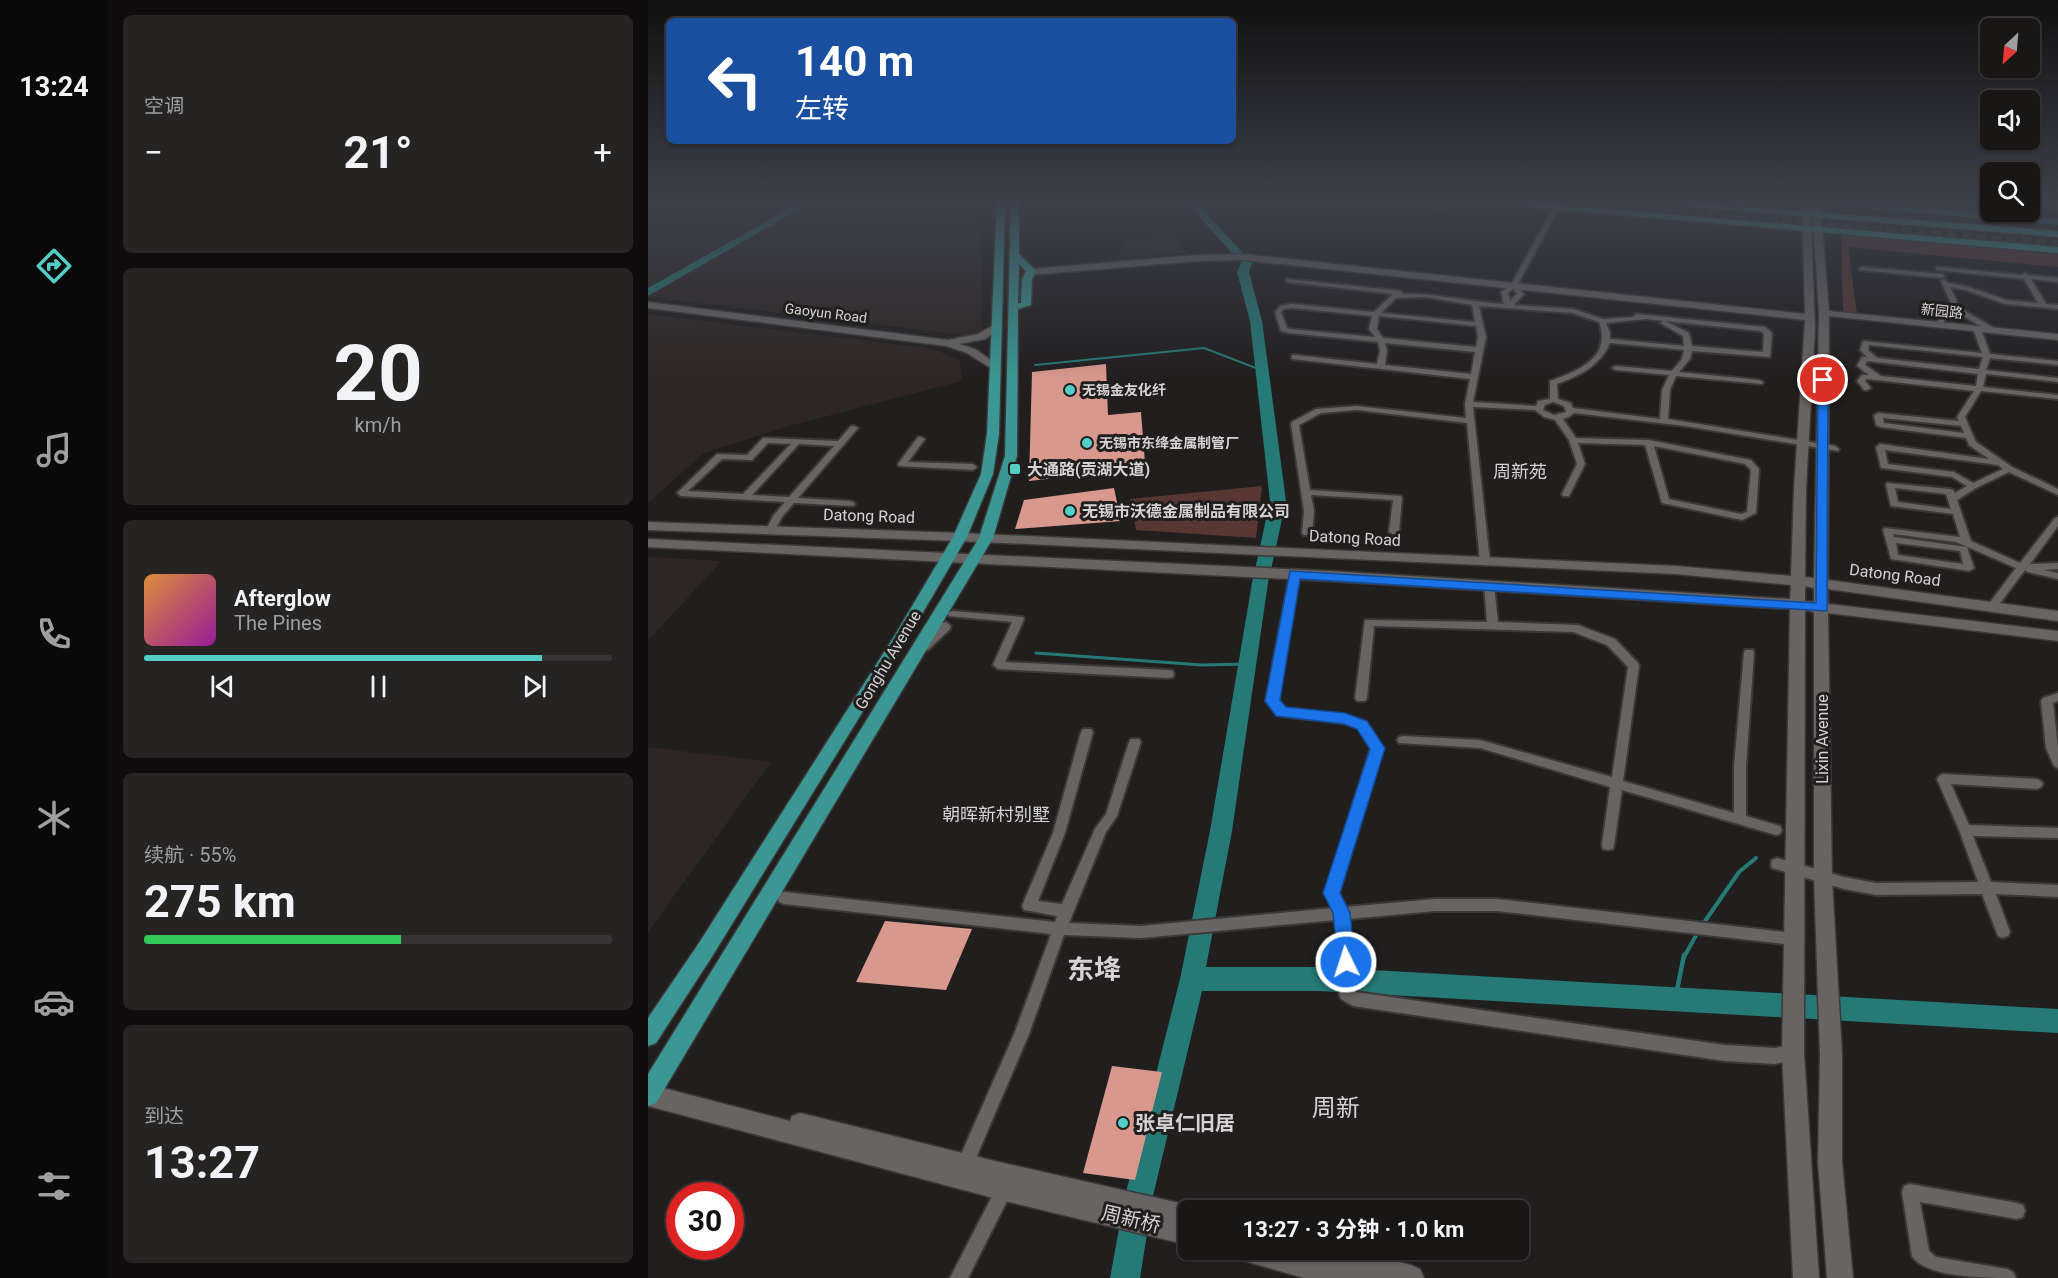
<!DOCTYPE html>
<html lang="zh">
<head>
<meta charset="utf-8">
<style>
  body { margin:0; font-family:Roboto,"Noto Sans SC",sans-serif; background:#262323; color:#f1f3f6; height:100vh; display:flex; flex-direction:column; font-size:22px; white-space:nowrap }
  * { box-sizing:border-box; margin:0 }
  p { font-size:20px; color:#9f9fa1 }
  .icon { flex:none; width:33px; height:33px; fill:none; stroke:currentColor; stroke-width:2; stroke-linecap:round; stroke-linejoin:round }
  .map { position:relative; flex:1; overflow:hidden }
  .side { display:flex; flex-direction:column; gap:15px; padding:15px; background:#0e0c0c; width:540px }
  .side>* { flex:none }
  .guide { position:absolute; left:18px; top:18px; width:570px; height:126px; border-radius:9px; box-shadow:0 2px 4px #0004,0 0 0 2px #373535; background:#1a4fa0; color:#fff; overflow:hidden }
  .needle { width:39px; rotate:206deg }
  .tools { position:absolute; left:1332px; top:18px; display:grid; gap:12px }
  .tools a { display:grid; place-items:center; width:60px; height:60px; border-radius:9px; background:#191616; box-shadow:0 2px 4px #0004,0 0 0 2px #373535; font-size:30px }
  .speed { position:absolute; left:18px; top:1182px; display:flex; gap:12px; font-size:30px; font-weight:700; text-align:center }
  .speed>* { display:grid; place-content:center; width:78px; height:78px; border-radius:50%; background:#191616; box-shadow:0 2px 4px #0004,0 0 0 2px #373535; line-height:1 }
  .speed .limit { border:9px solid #d22; background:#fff; color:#111 }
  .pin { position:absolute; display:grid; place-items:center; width:51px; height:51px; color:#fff; margin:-26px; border:3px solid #fff; border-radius:50%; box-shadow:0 2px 6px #0007 }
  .me { position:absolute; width:66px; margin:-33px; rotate:356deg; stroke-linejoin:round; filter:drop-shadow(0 0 4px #0008) }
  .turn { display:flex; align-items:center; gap:21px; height:126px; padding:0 30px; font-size:27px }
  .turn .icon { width:78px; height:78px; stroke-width:2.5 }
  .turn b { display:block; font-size:42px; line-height:51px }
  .big { font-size:45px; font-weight:700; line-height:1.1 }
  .side .card { flex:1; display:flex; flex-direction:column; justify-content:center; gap:9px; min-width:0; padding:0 21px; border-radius:9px; background:#262323 }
  .side .dial { align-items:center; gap:0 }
  .dial b { font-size:78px; line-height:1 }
  .song { display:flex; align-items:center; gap:18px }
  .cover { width:72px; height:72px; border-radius:9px; background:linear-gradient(135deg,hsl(30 70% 55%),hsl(300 70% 35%)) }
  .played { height:6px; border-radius:3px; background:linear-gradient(90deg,#54cdc7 85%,#373535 85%) }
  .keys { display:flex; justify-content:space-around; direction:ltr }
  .heat { display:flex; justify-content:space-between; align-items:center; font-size:33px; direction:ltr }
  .charge { height:9px; border-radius:4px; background:linear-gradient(90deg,#34c759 55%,#373535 0) }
  .trip { position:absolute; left:530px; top:1200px; width:351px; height:60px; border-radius:9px; background:#191616; box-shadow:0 2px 4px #0004,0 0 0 2px #373535; font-weight:700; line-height:60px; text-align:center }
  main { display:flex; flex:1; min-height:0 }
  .menu { display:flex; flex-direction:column; width:108px; justify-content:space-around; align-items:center; background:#0a0909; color:#9f9fa1 }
  .menu .icon { width:42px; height:42px }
  .menu .on { color:#54cdc7 }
  .menu b { font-size:27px; color:#f1f3f6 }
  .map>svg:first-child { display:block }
  .built { fill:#2e2624 }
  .green { fill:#583631 }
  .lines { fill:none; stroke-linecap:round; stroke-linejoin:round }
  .stream-far4 { stroke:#267a76; stroke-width:1.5 }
  .stream-far3 { stroke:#267a76; stroke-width:2 }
  .stream-far2 { stroke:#267a76; stroke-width:3 }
  .stream-far1 { stroke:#267a76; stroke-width:4 }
  .stream { stroke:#267a76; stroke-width:4.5 }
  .river { fill:#267a76; fill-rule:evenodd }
  .building { fill:#d8988d }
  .highway-tunnel { stroke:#3c3939; stroke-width:10; stroke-dasharray:10 5; stroke-linecap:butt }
  .street-casing { stroke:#3b3838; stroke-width:4 }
  .secondary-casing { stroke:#3b3838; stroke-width:3 }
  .primary-casing { stroke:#3b3838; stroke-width:3 }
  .street { fill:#676463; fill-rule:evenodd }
  .secondary { fill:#676463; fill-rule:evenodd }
  .primary { fill:#3b9793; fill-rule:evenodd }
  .route { fill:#1a73e8; stroke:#114b97; stroke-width:1.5 }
  .poi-dot { fill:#54cdc7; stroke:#211e1e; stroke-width:2 }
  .labels { text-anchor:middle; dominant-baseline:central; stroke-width:6; stroke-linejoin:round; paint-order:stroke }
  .far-street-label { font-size:14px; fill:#d4d2d2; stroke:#211e1e }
  .far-poi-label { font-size:14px; font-weight:bold; fill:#d4d2d2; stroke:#211e1e; text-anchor:start }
  .poi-label { font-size:16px; font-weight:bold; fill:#d4d2d2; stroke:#211e1e; text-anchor:start }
  .street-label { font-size:16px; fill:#d4d2d2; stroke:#211e1e }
  .neighbourhood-label { font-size:18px; fill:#d4d2d2; stroke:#211e1e }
  .near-poi-label { font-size:20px; font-weight:bold; fill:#d4d2d2; stroke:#211e1e; text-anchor:start }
  .near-street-label { font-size:20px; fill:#d4d2d2; stroke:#211e1e }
  .near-quarter-label { font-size:24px; fill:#d4d2d2; stroke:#211e1e }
  .near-district-label { font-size:27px; font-weight:bold; fill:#d4d2d2; stroke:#211e1e }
</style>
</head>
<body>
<main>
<nav class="menu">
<b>13:24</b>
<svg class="icon on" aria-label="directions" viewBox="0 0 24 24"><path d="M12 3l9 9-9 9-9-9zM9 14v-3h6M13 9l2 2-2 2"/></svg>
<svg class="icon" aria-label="music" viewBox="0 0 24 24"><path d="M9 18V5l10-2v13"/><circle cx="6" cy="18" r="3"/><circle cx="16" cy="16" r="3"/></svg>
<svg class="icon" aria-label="phone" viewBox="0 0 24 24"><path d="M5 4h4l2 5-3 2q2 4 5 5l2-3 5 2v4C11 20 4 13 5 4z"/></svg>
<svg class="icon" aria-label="climate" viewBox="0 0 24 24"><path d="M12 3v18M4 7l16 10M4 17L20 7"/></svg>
<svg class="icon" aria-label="car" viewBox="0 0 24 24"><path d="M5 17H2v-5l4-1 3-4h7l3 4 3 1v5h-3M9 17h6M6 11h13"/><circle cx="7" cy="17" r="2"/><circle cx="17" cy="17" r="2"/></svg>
<svg class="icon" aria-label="filters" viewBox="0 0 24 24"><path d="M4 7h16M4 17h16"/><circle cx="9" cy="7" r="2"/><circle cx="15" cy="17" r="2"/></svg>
</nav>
<section class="side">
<div class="card"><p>空调</p>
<div class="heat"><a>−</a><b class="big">21°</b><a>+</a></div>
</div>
<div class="card dial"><b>20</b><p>km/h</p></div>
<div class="card">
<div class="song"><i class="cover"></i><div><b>Afterglow</b><p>The Pines</p></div></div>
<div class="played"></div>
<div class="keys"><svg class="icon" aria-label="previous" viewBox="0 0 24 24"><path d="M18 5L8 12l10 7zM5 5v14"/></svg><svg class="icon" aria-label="pause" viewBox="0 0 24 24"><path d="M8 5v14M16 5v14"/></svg><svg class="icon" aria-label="next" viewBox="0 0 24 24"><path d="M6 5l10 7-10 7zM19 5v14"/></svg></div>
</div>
<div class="card"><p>续航 · 55%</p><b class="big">275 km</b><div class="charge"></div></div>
<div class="card"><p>到达</p><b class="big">13:27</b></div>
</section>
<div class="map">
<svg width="1410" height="1278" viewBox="0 0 1410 1278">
  <rect width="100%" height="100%" fill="#211e1e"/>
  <!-- built -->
  <g class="built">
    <polygon points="0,201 333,201 333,337 0,297"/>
    <polygon points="525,234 539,253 469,258 479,241"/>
    <polygon points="0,314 286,349 312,361 314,381 145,425 56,453 0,503"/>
    <polygon points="0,557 74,561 0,640"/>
    <polygon points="0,747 123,762 0,932"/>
  </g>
  <!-- green -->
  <g class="green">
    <polygon points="1193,232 1410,251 1410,267 1200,247 1209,314 1195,312"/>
    <polygon points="614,486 608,538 488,530 482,499"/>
  </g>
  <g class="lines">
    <!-- stream-far4 -->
    <polyline class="stream-far4" points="705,201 797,209 813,201"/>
    <!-- stream-far3 -->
    <polyline class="stream-far3" points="387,365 556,348 613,370"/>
    <!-- stream-far2 -->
    <polyline class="stream-far2" points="388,653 554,665 598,664"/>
    <!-- stream-far1 -->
    <g class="stream-far1">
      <polyline points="1055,924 1091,872 1108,858"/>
      <polyline points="1036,957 1050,932"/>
    </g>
    <!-- stream -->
    <polyline class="stream" points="1027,1000 1036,955"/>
    <!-- river -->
    <g class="river">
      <polygon points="155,201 166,201 0,296 0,288"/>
      <polygon points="537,201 547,201 604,263 601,272 614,321 638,501 620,583 584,831 558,967 671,967 1410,1009 1410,1033 671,991 554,991 505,1196 492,1278 462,1278 477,1196 532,979 562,831 604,583 622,501 602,321 589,272 593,263"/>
      <path d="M1079,201H1111C1104,206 1086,206 1079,201Z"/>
      <polygon points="1162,201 1197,201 1410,219 1410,225 1167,204"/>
    </g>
  </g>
  <!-- building -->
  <g class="building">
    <polygon points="458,364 460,415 493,412 497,463 446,474 381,481 384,372"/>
    <polygon points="466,488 473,521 367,529 376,500"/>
    <polygon points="237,921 324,929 298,990 208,982"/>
    <polygon points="464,1066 514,1072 487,1180 435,1173"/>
  </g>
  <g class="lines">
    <!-- highway-tunnel -->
    <polyline class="highway-tunnel" points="880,201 1410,245"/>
    <defs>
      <g id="street">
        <path d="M907,205L912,206L869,286L876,294L866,305L925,309L955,319L985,317L988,314L1117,327L1124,333L1122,357L1044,351L1042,359L1031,372L1111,380L1115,382L1114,384L1028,376L1022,390L1020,419L1187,446L1191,449L1190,451L1037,426L926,413L921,417L915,419L928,438L1001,440L1103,460L1111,469L1108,513L1094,520L1014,503L997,445L930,443L937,464L921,496H915L914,494L929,464L921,440L907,420L896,417L887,410L825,407L842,562L837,565L832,562L819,423L709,410L673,413L651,425L662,490L753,496L754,498L751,532L746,535L741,532L745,500L663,495L666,511L664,533L662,535H656L654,533L656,511L643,424L644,422L668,409L709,406L818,418L817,404L822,379L644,359V355H647L729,364L732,351L730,342L641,333L633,331L627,312L632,306L644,304L726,312L745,294L640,282L638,281V279L753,291L756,294C789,293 822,302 856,304L853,292L863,285ZM865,289L869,294L862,301L860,293ZM777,297L824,305L827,322L733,313L748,298ZM831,306L924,313L951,322C964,358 930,371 902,381V399L890,401L888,406L825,402L838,337ZM644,308L724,316L721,329L727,337L642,329L639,328L633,312L636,309ZM731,316L828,326L830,337L828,347L735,338L729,329ZM998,319L1016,321L1012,323L1014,324L1035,336L1036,346L962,339V333L958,323ZM1017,321L1112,331L1116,334L1115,352L1044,346L1041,333ZM737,343L827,352L823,374L737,365L739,351ZM962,343L1036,350L1034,359L1024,371L968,366L964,368L968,370L1021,375L1014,390L1012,419L925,408L923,403L910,399L909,384C931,376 952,366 962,343ZM905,402L916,406L918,412L906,415L895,410L897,405ZM1006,446L1097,464L1103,470L1099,512L1093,514L1021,499Z"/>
        <polygon points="1214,267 1294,274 1297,276 1294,278 1212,270 1212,268"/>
        <polygon points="1290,267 1374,275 1377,273 1380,275 1410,278 1410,282 1383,279 1398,304 1410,305 1410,309 1357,304 1318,290 1302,287 1312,308 1351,331 1344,333 1309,312 1290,326 1286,326 1286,324 1305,308 1293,281 1296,279 1300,283 1321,287 1358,300 1390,303 1376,279 1288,270 1288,268"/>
        <path d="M1326,327L1333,329L1342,354L1410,361V365L1342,358L1338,370L1410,378V382L1338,374L1335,387L1410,395V399L1333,391L1317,417L1328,442L1364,467L1410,489V495L1361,472L1328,488L1309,500L1323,541L1372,563L1407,518L1410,517V526L1382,564L1410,563V569L1395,570L1410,573V579L1380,572L1377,570L1349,607L1345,608L1340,605L1368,568L1308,542L1245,534L1246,537L1319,547L1326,568L1321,571L1243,559L1235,530L1237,528L1312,537L1305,514L1243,506L1238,485L1239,483L1302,489L1305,490L1307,493L1319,486L1304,477L1233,468L1228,447L1232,444L1341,459L1321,445L1318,438L1232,427L1228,425L1226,415L1230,413L1311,421L1309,417L1326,391L1219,379L1217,381L1223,388L1219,390H1216L1209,381L1214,375H1221L1209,366L1214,357H1219L1212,350L1215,341L1334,353L1325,329ZM1221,345L1335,357L1331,369L1229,358L1220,350ZM1219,361L1330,374L1328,386L1233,376L1217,365ZM1235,418L1313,426L1316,433L1236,423ZM1237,450L1350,465L1355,469L1325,483L1306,472L1240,464ZM1247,488L1298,494L1303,509L1250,502ZM1248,543L1312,551L1315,564L1250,555Z"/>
        <path d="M203,426H206L210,428L150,498L202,501L205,502L207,504L205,506L146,503L134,517L126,532L123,533L118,530L125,516L137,502L33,496L29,493L69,454L99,455L115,438H118L190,441ZM120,443L143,444L95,494L40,491L74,459L104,460ZM151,444L186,446L141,497L104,495Z"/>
        <polygon points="270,437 273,437 277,439 260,462 325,464 329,467 325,470 251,466 250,464"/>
        <polygon points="647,571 652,574 630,700 636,708 697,715 718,722 735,748 691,893 698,907 787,899 849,899 1145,933 1150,935 1152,939 1150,943 1145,945 849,911 787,911 701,919 705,990 708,992 1077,1045 1127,1048 1145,1045 1150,1048 1153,1053 1150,1058 1127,1064 1077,1061 705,1006 693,999 691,994 688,920 493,938 416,935 381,1034 322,1172 316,1174 310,1172 308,1166 367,1032 403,934 136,904 131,902 129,898 131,894 136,892 407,922 409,916 376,910 374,906 405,833 433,732 435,729 443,729 445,732 417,833 390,901 414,904 447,829 458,814 481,742 483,739 491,739 493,742 469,816 458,832 421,923 493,926 685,908 677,893 723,748 710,728 696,723 633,716 629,715 618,701 642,574"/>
        <polygon points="841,582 846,585 850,622 930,625 967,639 990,663 991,666 975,781 1086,813 1086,766 1096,653 1097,650 1105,650 1106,653 1098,766 1098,816 1132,826 1134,830 1132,834 1128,835 974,790 966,845 965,849 960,850 955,849 954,845 962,787 832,748 751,743 749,740 751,737 755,736 832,740 964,777 980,667 959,645 925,632 726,626 719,698 717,701 709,701 707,698 717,620 839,622 836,585"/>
        <polygon points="305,611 375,617 376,619 357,662 521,670 525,671 526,674 525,677 521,678 350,669 345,665 364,622 301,616 300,614 301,612"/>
        <polygon points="298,622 303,626 302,629 280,650 272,650 271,647 272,644 294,623"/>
        <polygon points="1410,693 1410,701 1405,703 1410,748 1410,768 1406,766 1398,748 1393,701 1395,698"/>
        <polygon points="1295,774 1389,779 1393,781 1395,784 1393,787 1389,789 1303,784 1321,825 1410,828 1410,838 1325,836 1343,882 1410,885 1410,897 1348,894 1362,932 1360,936 1355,938 1350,936 1334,894 1228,895 1196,889 1124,868 1123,864 1124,860 1129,858 1196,877 1228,883 1330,882 1311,830 1289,779 1291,776"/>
        <polygon points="357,1181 363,1183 365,1189 320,1278 302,1278 351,1183"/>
        <path d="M1262,1184L1369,1203L1375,1205L1377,1211L1375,1217L1369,1219L1272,1202L1281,1251L1288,1257L1359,1269L1365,1272L1368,1278C1341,1278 1277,1278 1264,1256L1254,1192L1256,1186Z"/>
      </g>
      <g id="secondary">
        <path d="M1154,201H1162L1167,328L1158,489L1157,577L1166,578L1171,313L1164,201H1172L1181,311L1410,334V340L1181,316L1180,580L1410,611V621L1180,589V604L1410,631V641L1180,613L1184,878L1194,1055V1162L1205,1278H1179L1170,1162L1172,1055L1166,878V612L1157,610L1156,1053L1171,1278H1145L1134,1053L1142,609L681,581L0,547V539L681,571L1142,599L1143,585L1028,574L312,541L0,530V522L312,533L1028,566L1143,576L1146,489L1157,320L594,260L550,261L383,275L378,272L383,269L550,255L594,254L1157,314ZM1157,586L1166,588V602L1157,601Z"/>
        <polygon points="1402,201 1410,201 1410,210 1407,210"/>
        <polygon points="0,302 300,340 330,334 349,323 354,326 353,328 337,339 311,344 327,349 350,365 341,367 319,353 298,346 0,308"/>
        <polygon points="0,1084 142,1121 144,1116 152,1113 351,1162 540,1205 549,1210 540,1210 540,1245 357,1201 0,1106"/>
        <polygon points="588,1250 704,1250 763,1265 772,1269 776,1278 656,1278 600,1262 591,1259"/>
      </g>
      <g id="primary">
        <polygon points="349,201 357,201 351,434 345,474 319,537 260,638 65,955 8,1043 0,1046 0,1018 51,943 247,635 305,537 333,474 339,434"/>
        <path d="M363,201H371V254L388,271L384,279L383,305L370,309L369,456L345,538L8,1103L0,1106V1074L331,538L357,456ZM371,264L378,271L374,279L373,303H370Z"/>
        <polygon points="833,201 861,201 1410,247 1410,253 837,203"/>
        <polygon points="989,201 1019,201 1410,231 1410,237 993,203"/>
      </g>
    </defs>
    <!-- street casing -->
    <use href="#street" class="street-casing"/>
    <!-- secondary casing -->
    <use href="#secondary" class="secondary-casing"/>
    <!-- primary casing -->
    <use href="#primary" class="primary-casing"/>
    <!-- street -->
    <use href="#street" class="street"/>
    <!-- secondary -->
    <use href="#secondary" class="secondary"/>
    <!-- primary -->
    <use href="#primary" class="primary"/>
  </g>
  <!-- sky -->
  <linearGradient id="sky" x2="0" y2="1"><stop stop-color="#121010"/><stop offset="0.53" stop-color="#3d414c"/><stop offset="1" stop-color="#3d414c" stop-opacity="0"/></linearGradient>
  <rect width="1410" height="380" fill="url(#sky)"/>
  <!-- route -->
  <polygon class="route" points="1175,377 1180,380 1179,611 652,579 632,700 638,707 697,713 719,721 737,748 692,893 702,913 707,962 704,968 698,971 691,968 685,913 675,893 722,749 709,729 696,724 628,716 617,701 642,571 1168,603 1170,380"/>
  <!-- markers -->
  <g class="poi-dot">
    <circle cx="422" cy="390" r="6"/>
    <circle cx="439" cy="443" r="6"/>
    <rect x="361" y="463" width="12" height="12" rx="3"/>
    <circle cx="422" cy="511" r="6"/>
    <circle cx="475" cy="1123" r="6"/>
  </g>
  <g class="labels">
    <!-- far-street labels -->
    <g class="far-street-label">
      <text transform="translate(1294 311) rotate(6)">新园路</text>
      <text transform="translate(178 313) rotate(7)">Gaoyun Road</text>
    </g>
    <!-- far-poi labels -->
    <g class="far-poi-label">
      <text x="434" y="390">无锡金友化纤</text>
      <text x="451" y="443">无锡市东绛金属制管厂</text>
    </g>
    <!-- poi labels -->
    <g class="poi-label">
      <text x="379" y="469">大通路(贡湖大道)</text>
      <text x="434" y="511">无锡市沃德金属制品有限公司</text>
    </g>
    <!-- street labels -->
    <g class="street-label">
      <text transform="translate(221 516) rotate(2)">Datong Road</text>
      <text transform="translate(707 538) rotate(3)">Datong Road</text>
      <text transform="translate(1247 575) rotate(7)">Datong Road</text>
      <text transform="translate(240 660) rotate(-59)">Gonghu Avenue</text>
      <text transform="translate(1174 739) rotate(-90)">Lixin Avenue</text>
    </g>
    <!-- neighbourhood labels -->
    <g class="neighbourhood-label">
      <text x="872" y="471">周新苑</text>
      <text x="348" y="814">朝晖新村别墅</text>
    </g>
    <!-- near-poi labels -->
    <g class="near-poi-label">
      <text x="487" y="1123">张卓仁旧居</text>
    </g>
    <!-- near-street labels -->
    <g class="near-street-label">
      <text transform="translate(483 1219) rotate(13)">周新桥</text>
    </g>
    <!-- near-quarter labels -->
    <g class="near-quarter-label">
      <text x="688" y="1108">周新</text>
    </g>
    <!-- near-district labels -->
    <g class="near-district-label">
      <text x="446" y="970">东鿍</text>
    </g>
  </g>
</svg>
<div class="tools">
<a><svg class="needle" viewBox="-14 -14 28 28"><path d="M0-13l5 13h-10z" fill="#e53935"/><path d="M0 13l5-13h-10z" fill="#9f9fa1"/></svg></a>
<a><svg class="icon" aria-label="sound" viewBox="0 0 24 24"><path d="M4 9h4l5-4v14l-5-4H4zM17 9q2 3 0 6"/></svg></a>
<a><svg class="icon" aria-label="search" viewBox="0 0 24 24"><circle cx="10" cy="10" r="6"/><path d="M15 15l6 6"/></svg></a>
</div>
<div class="speed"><div class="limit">30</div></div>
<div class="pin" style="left:1175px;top:380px;background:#d93025"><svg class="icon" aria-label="arrive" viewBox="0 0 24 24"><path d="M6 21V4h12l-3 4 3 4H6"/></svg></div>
<svg class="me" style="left:698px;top:962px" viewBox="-20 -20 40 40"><circle r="17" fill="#1a73e8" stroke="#fff" stroke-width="3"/><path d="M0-11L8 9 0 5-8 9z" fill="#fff"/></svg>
<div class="trip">13:27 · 3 分钟 · 1.0 km</div>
<div class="guide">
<div class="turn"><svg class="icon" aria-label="left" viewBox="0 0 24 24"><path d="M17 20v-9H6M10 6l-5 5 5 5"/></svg><div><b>140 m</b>左转</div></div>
</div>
</div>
</main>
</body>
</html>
